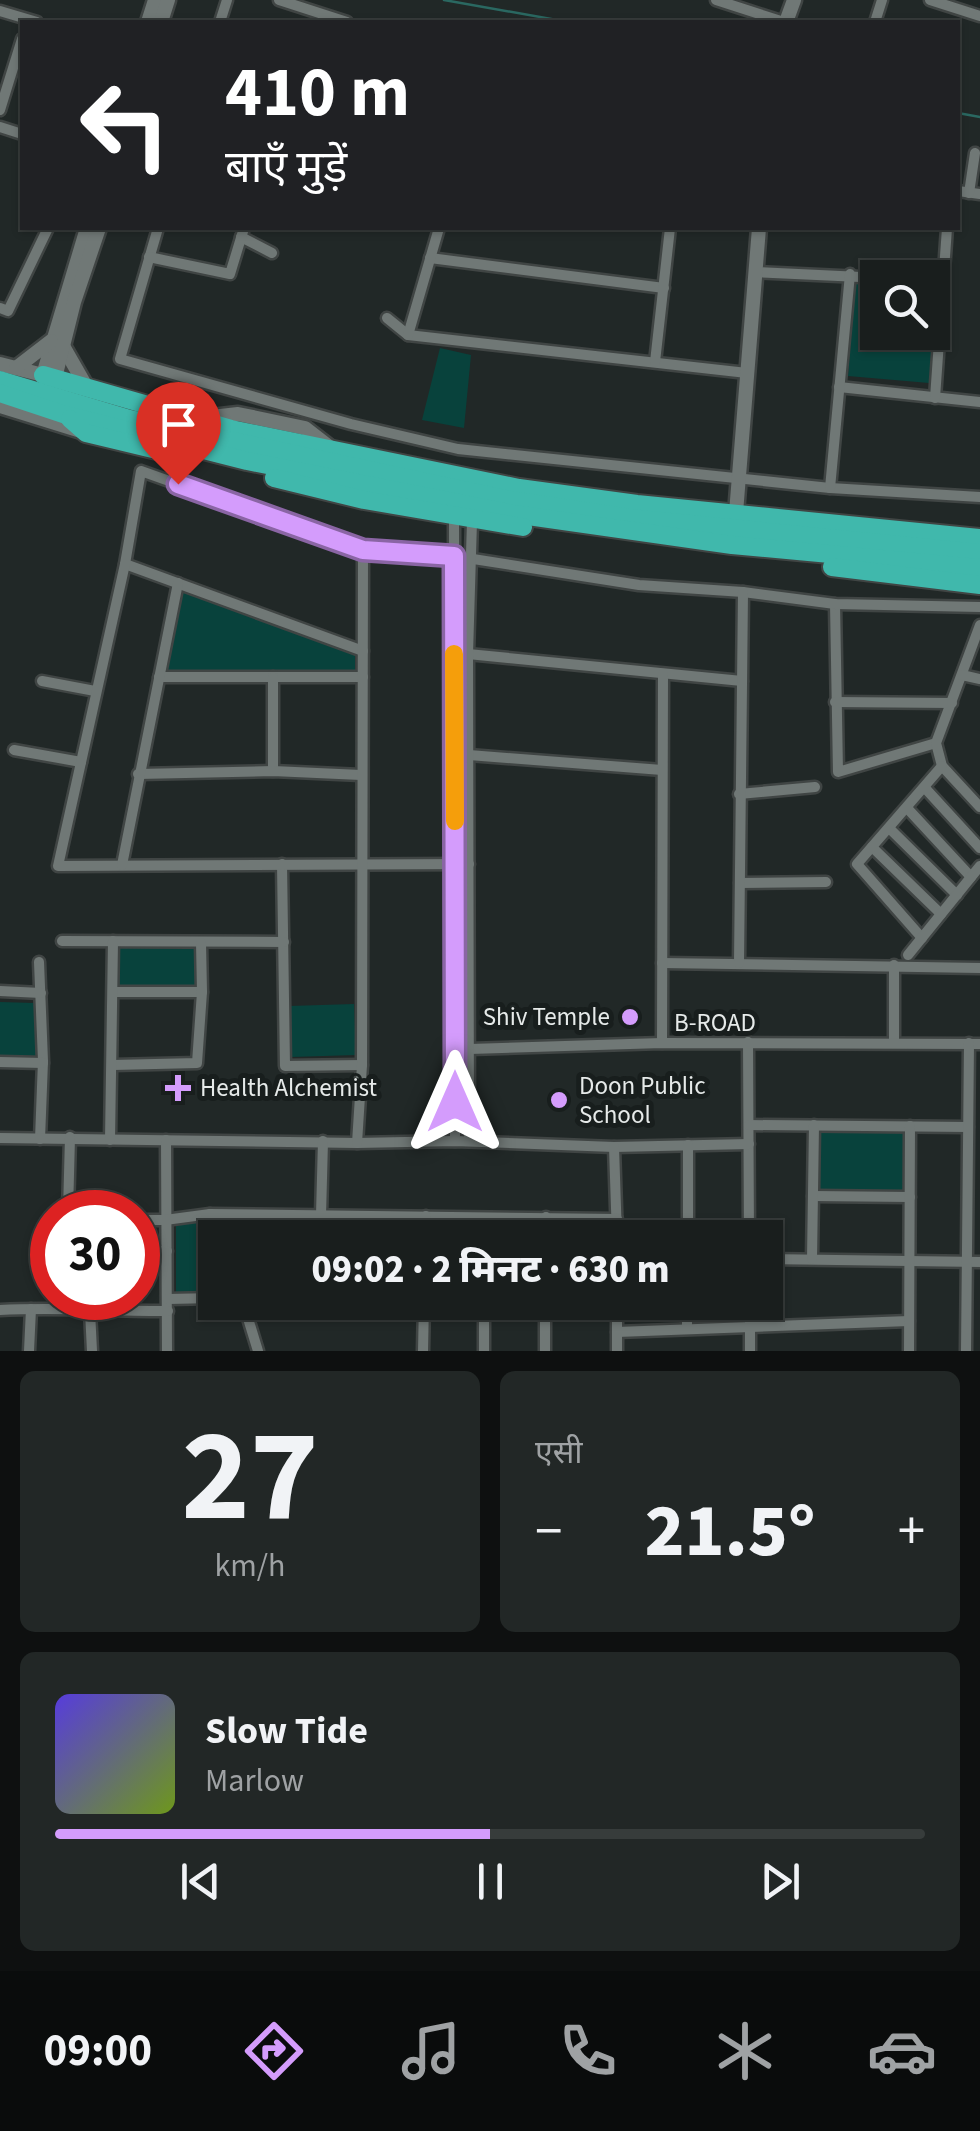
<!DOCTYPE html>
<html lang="hi">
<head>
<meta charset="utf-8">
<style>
  body { margin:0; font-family:"Source Sans 3","Noto Sans Devanagari",sans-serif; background:#222726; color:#f1f3f6; height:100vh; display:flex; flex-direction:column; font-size:38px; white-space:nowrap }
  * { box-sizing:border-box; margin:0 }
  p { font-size:32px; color:#9fa2a4 }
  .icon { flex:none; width:55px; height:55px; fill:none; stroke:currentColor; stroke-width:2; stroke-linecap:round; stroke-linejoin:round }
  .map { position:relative; height:1351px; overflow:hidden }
  .side { display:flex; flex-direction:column; gap:20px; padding:20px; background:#0e1010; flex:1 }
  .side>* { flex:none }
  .hud { position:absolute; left:20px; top:20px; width:940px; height:210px; border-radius:0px; box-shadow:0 2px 8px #0004,0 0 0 2px #373c3b; background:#202124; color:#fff; overflow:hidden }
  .buttons { position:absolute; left:860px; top:260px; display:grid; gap:20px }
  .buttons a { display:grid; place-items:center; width:90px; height:90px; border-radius:0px; background:#191e1d; box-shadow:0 2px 8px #0004,0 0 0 2px #373c3b; font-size:50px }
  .speed { position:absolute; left:30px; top:1190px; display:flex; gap:20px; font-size:50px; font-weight:700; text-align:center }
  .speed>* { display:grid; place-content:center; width:130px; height:130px; border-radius:50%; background:#191e1d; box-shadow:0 2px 8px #0004,0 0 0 2px #373c3b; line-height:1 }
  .speed .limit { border:15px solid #d22; background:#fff; color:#111 }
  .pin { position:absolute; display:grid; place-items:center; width:85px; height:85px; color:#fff; margin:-102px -42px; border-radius:50% 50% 50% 0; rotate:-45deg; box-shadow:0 0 10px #0007 }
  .pin .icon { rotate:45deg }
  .me { position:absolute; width:110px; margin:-55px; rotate:0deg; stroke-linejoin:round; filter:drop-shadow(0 0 8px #0008) }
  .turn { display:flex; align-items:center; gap:35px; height:210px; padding:0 40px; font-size:45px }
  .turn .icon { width:130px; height:130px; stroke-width:2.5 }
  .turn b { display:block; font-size:70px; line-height:85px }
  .big { font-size:75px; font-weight:800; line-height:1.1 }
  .side .card { flex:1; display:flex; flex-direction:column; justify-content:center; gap:15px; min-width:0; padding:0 35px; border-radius:15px; background:#222726 }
  .side .dial { align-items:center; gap:0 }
  .dial b { font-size:130px; line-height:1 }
  .song { display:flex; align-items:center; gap:30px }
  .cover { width:120px; height:120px; border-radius:15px; background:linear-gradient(135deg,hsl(250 70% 55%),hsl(80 70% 35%)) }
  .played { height:10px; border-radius:5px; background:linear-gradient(90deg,#d49cfc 50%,#373c3b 50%) }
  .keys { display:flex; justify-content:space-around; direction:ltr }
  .heat { display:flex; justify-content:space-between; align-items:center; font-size:55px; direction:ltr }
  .side .tiles { flex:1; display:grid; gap:20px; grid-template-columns:1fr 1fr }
  .card:last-child { grid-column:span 2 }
  .trip { position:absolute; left:198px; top:1220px; width:585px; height:100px; border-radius:0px; background:#191e1d; box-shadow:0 2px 8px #0004,0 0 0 2px #373c3b; font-weight:800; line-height:100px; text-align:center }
  .menu { display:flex; height:160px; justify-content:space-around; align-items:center; background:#0a0c0c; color:#9fa2a4 }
  .menu .icon { width:70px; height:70px }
  .menu .current { color:#d49cfc }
  .menu b { font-size:45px; color:#f1f3f6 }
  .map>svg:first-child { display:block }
  .green { fill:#08423c }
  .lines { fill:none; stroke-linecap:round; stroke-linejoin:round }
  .stream { stroke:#2a6861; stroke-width:2.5 }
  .street-casing { stroke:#404544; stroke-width:15 }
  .secondary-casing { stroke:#404544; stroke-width:19 }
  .highway-casing { stroke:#404544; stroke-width:22 }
  .street { stroke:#707876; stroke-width:10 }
  .secondary { stroke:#707876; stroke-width:14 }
  .highway { stroke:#40b8ac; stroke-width:18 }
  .route-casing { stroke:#8a65a4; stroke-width:25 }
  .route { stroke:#d49cfc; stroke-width:18 }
  .slow { stroke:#f59e0b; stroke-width:18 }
  .poi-dot { fill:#d49cfc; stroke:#181e1d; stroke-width:4 }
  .labels { text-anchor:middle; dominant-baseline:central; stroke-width:10; stroke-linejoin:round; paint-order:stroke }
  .poi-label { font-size:25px; fill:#e6eae9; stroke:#181e1d; text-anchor:start }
  .street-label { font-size:25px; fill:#e6eae9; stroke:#181e1d }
</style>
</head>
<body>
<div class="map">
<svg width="980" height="1351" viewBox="0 0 980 1351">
  <rect width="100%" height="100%" fill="#212827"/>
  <!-- green -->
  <g class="green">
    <polygon points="856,280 877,282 878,332 932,332 933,287 937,287 929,383 848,376"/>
    <polygon points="440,348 471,355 464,428 422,420"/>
    <polygon points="183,590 355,654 355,670 167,670"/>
    <rect x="117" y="946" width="80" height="42"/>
    <polygon points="0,1002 34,1003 36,1056 0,1055"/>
    <polygon points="354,1004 356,1055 291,1057 289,1006"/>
    <polygon points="817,1130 906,1132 904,1193 816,1190"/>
    <polygon points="176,1220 208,1220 215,1239 215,1291 176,1293"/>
  </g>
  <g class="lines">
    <!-- stream -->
    <g class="stream">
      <polyline points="444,0 568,22"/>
      <polyline points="958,113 980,117"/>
    </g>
    <defs>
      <g id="street">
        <polyline points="279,0 347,22"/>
        <polyline points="716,0 784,22"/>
        <polyline points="930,0 980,16"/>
        <polyline points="0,11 37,22"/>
        <polyline points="220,22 227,0"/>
        <polyline points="875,22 882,0"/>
        <polyline points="0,110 22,39"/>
        <polyline points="0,127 22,134"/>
        <polyline points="958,191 980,194"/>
        <polyline points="969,193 975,153"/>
        <polyline points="158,228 120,359 351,424 458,449 830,488 980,497"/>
        <polyline points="241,237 272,253"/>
        <polyline points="149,257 230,274 244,228"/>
        <polyline points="430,258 664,288"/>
        <polyline points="754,272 882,278"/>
        <polyline points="0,308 8,311 48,228"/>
        <polyline points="387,318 408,335 747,373"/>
        <polyline points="408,335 439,228"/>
        <polyline points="655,362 670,228"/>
        <polyline points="839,387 980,402"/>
        <polyline points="935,398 947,228"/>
        <polyline points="830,488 850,274"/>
        <polyline points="454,517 455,1141"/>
        <polyline points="125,564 363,651"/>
        <polyline points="835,604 838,772 936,743"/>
        <polyline points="980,625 936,743 942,766 980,807"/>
        <polyline points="468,654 742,681"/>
        <polyline points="962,675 980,679"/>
        <polyline points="159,677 363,677"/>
        <polyline points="42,681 95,691"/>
        <polyline points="835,702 952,703"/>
        <polyline points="14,750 81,762"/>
        <polyline points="469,755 662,770"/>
        <polyline points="273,771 273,677"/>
        <polyline points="138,774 273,771 361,775"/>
        <polyline points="925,788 980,848"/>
        <polyline points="739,794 815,787"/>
        <polyline points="907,808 971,877"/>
        <polyline points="889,828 957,895"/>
        <polyline points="872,847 941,914"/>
        <polyline points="282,864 285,1066 362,1065"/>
        <polyline points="469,864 58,866 125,564 141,471 363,550 454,556 639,585 743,592 835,604 980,607"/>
        <polyline points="122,865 178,583"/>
        <polyline points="740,883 826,882"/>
        <polyline points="922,938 857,864 942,766"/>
        <polyline points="62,941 284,942"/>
        <polyline points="908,955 980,866"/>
        <polyline points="39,962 43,1061 40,1139"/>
        <polyline points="662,963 980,968"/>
        <polyline points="739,963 743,592"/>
        <polyline points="894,965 894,1043"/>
        <polyline points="0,991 41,993"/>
        <polyline points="113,992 202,992"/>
        <polyline points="748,1042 749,1238"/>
        <polyline points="662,1043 663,674"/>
        <polyline points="0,1062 43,1063"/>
        <polyline points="455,1062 470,1049 662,1043 980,1044"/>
        <polyline points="113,1065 197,1063 202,992 201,943"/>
        <polyline points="749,1125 968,1127"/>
        <polyline points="0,1138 357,1143 455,1141 614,1147 749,1144"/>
        <polyline points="110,1140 113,941"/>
        <polyline points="166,1140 167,1351"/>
        <polyline points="469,1141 468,654 472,521"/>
        <polyline points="357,1143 362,1065 363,550"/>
        <polyline points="614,1147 617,1238"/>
        <polyline points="813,1196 910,1197"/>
        <polyline points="68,1212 70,1137"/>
        <polyline points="210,1214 219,1238"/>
        <polyline points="321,1215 323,1141"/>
        <polyline points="483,1218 483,1238"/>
        <polyline points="138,1220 165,1220 210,1214 617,1219"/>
        <polyline points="425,1238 426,1216"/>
        <polyline points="546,1238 546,1217"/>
        <polyline points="688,1238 688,1145"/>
        <polyline points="138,1251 167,1251"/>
        <polyline points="765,1259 980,1262"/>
        <polyline points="812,1259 814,1125"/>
        <polyline points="168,1299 215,1298"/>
        <polyline points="243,1302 258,1351"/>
        <polyline points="484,1302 484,1351"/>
        <path d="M0,1310C56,1307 112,1311 168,1311"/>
        <polyline points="90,1311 92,1351"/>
        <polyline points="687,1328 687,1302"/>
        <polyline points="617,1332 909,1321"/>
        <polyline points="29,1351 31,1309"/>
        <polyline points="423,1351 424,1302"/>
        <polyline points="545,1351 545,1302"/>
        <polyline points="617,1351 617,1302"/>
        <polyline points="750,1351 750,1302"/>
        <polyline points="909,1351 910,1126"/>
        <polyline points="966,1351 969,1043"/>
      </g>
      <g id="secondary">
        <polyline points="148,22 155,0"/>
        <polyline points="161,22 168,0"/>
        <polyline points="786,22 794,0"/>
        <polyline points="63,346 87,388"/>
        <polyline points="0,364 43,375 87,228"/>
        <polyline points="16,368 51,341"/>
        <polyline points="55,378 74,302 99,228"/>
        <polyline points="0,406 81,431"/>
        <polyline points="203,418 238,414 305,428 332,449"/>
        <polyline points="736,513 759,228"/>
      </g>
      <g id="highway">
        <polyline points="43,375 231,429 519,488 637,504 980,538"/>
        <polyline points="0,380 130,419 510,500 630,518 980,553"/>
        <polyline points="0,393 66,415 247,461 514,514 732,545 980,568"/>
        <polyline points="70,419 86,433 161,451"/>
        <polyline points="274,478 364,500 523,527"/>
        <polyline points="832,567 980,585"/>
      </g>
    </defs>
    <!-- street casing -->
    <use href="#street" class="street-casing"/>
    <!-- secondary casing -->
    <use href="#secondary" class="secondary-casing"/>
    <!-- highway casing -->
    <use href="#highway" class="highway-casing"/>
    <!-- street -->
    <use href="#street" class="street"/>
    <!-- secondary -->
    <use href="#secondary" class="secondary"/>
    <!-- highway -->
    <use href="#highway" class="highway"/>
  </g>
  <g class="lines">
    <defs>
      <polyline id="route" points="178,484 363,550 454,556 455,1102"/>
    </defs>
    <!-- route casing -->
    <use href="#route" class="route-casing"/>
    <!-- route -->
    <use href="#route" class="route"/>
    <!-- slow -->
    <polyline class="slow" points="454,654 455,821"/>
  </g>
  <!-- markers -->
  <g class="poi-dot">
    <circle cx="630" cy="1017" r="10"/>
    <path d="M173 1073h10v10h10v10h-10v10h-10v-10h-10v-10h10z"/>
    <circle cx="559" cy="1100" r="10"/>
  </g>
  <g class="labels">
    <!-- poi labels -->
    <g class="poi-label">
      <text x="610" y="1017" text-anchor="end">Shiv Temple</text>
      <text x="579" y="1086">Doon Public<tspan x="579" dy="29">School</tspan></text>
      <text x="200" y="1088">Health Alchemist</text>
    </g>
    <!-- street labels -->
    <g class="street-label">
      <text x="715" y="1023">B-ROAD</text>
    </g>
  </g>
</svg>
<div class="buttons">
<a><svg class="icon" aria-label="search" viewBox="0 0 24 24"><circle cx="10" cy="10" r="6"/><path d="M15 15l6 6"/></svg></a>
</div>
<div class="speed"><div class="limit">30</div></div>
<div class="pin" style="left:178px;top:484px;background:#d93025"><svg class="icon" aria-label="arrive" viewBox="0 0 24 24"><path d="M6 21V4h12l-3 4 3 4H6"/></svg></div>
<svg class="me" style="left:455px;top:1102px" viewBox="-20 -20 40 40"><path d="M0-17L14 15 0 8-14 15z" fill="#d49cfc" stroke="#fff" stroke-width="4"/></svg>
<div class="trip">09:02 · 2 मिनट · 630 m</div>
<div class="hud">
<div class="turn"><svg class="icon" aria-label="left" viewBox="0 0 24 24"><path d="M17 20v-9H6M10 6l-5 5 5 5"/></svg><div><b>410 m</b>बाएँ मुड़ें</div></div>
</div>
</div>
<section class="side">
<div class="tiles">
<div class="card dial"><b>27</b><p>km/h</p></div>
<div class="card"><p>एसी</p>
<div class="heat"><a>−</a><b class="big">21.5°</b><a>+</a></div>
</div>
<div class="card">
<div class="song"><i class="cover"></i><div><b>Slow Tide</b><p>Marlow</p></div></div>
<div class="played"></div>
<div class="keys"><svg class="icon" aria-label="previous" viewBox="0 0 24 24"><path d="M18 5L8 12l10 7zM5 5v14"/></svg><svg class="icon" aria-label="pause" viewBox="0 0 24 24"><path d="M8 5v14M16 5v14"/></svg><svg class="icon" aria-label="next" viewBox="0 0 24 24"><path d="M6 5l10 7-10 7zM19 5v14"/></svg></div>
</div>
</div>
</section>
<nav class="menu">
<b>09:00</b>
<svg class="icon current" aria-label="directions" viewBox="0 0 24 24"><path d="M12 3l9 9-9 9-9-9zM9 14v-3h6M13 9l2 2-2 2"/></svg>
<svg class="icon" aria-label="music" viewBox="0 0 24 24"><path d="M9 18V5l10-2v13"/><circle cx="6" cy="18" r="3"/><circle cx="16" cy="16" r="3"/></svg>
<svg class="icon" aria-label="phone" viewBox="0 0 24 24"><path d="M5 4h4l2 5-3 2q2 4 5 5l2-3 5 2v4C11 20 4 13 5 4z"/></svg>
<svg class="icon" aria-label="climate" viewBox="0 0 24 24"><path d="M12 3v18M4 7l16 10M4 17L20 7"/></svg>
<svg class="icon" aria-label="car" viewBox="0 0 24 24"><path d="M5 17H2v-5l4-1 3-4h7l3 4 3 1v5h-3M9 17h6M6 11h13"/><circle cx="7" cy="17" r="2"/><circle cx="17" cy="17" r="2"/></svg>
</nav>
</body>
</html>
